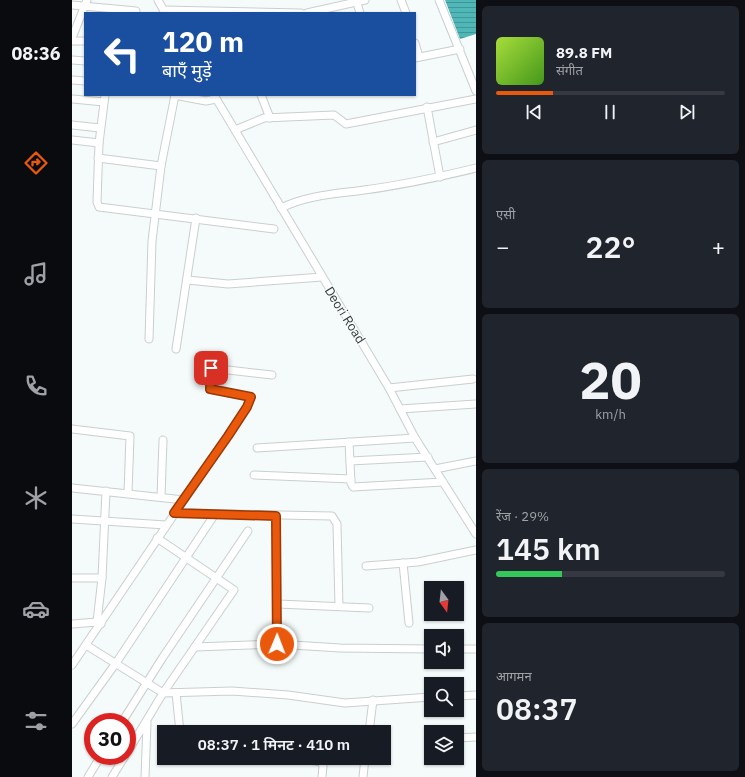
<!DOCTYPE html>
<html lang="hi">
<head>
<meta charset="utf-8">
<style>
  body { margin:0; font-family:"IBM Plex Sans","Noto Sans Devanagari",sans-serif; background:#20242c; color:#f1f3f6; height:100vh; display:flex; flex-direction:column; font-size:15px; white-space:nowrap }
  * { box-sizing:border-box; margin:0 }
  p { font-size:13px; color:#9ea1a6 }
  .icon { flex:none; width:22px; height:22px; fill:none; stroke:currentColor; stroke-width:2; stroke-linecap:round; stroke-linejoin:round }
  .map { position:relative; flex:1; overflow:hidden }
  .sheet { display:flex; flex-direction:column; gap:6px; padding:6px; background:#0d0f14; width:269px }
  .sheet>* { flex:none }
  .guide { position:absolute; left:12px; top:12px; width:332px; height:84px; border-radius:0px; box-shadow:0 1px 3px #0004; background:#1a4fa0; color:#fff; overflow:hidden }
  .needle { width:26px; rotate:165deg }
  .controls { position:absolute; left:352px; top:581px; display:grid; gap:8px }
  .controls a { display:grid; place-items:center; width:40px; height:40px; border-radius:0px; background:#171b24; box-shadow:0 1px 3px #0004; font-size:20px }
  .speed { position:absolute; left:12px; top:713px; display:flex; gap:8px; font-size:20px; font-weight:700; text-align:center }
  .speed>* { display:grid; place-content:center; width:52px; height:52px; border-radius:50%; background:#171b24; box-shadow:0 1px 3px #0004; line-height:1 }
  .speed .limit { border:6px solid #d22; background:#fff; color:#111 }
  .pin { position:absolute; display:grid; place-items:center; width:34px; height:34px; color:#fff; margin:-17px; border-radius:8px; box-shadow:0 2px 6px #0006 }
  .me { position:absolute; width:44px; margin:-22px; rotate:1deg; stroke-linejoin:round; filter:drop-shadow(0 0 3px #0008) }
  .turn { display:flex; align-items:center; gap:14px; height:84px; padding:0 12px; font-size:18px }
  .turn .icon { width:52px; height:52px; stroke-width:2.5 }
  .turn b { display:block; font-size:28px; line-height:34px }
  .big { font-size:30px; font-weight:600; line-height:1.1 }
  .sheet .card { flex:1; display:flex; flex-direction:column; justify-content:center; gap:6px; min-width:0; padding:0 14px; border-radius:6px; background:#20242c }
  .sheet .dial { align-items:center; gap:0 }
  .dial b { font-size:52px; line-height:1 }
  .song { display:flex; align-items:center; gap:12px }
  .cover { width:48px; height:48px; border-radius:6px; background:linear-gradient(135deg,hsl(80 70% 55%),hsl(100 70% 35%)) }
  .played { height:4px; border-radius:2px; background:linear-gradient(90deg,#ea580c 25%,#363941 25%) }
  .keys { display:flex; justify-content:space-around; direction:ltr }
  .heat { display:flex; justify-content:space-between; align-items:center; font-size:22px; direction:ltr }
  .charge { height:6px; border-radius:3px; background:linear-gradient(90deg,#34c759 29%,#363941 0) }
  .trip { position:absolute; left:85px; top:725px; width:234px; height:40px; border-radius:0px; background:#171b24; box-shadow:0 1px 3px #0004; font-weight:600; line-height:40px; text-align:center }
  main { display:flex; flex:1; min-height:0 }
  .dock { display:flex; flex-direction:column; width:72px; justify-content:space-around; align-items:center; background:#090b0e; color:#9ea1a6 }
  .dock .icon { width:28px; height:28px }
  .dock .selected { color:#ea580c }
  .dock b { font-size:18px; color:#f1f3f6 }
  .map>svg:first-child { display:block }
  .water { fill:url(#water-rules) }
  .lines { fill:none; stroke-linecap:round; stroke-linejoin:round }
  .minor-casing { stroke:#c9cfcf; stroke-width:9 }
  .minor { stroke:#fff; stroke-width:7 }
  .route-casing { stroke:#983908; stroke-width:10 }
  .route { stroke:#ea580c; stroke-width:7 }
  .labels { text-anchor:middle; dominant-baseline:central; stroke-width:3; stroke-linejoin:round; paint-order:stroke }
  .street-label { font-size:13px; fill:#353838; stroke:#f5fbfb }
</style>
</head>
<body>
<main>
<nav class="dock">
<b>08:36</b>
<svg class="icon selected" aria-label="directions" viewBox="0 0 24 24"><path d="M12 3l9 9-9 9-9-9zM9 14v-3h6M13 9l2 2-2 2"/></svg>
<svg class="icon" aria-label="music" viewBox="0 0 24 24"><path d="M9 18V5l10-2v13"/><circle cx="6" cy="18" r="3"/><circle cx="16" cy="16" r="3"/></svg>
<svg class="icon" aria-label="phone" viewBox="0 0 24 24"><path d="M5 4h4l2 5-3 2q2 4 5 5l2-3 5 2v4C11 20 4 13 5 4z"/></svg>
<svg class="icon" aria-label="climate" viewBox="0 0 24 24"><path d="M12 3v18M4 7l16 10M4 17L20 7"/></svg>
<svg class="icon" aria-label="car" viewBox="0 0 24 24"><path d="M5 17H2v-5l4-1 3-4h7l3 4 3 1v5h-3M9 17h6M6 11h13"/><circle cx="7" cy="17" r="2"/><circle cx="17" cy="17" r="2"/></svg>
<svg class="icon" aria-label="filters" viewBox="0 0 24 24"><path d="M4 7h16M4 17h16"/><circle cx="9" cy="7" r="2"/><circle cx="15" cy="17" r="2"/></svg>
</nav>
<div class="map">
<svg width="404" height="777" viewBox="0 0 404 777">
  <defs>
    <pattern id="water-rules" width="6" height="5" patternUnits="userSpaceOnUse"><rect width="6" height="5" fill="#4fb7b7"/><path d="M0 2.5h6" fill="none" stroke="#429696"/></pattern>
  </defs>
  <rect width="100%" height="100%" fill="#f5fbfb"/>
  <!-- water -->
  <polygon class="water" points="373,0 404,0 404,34 388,39"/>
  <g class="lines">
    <defs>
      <g id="minor">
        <polyline points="86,0 93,13"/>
        <polyline points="284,0 288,13"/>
        <polyline points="329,0 334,13"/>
        <polyline points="367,0 404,91"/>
        <polyline points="0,5 64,11"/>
        <polyline points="92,10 229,13"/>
        <polyline points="235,13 293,0"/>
        <polyline points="0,38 15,0"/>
        <polyline points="0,41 13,41"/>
        <polyline points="343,43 347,57"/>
        <polyline points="343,58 388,49"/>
        <polyline points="0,60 13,61"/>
        <polyline points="0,80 13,81"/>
        <polyline points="33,95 27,143 25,202 27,207 202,229"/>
        <polyline points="102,95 134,101 144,99"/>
        <polyline points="142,95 317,388 343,438 404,534"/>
        <polyline points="189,95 198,118"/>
        <polyline points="1,99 32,102"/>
        <polyline points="355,107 368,177"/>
        <polyline points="0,125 28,128"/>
        <polyline points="163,130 192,118 262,115 274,124 404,99"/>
        <polyline points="0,140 27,143"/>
        <polyline points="361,142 404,130"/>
        <polyline points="26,158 89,166"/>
        <path d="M209,208C236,195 263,194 292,190C330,185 367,177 404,168"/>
        <polyline points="115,280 156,284 250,277"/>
        <polyline points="77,339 80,241 89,166 103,95"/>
        <polyline points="104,349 124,218"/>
        <polyline points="317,388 401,379"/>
        <polyline points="328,409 404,404"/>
        <polyline points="0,429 58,436 56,493"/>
        <polyline points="277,442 279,483 281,487 371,482"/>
        <polyline points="185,448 343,438"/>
        <polyline points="278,461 356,457"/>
        <polyline points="363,469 404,461"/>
        <polyline points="182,475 279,479"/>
        <polyline points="0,488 112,500"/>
        <polyline points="89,497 91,440"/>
        <polyline points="102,513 260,516 265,524 267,606"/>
        <polyline points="204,516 205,644"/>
        <polyline points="0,519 94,525"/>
        <polyline points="331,563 337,623"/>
        <polyline points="294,566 346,562 404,550"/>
        <polyline points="0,578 30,578"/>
        <polyline points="206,604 297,608"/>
        <polyline points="25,622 30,578 34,491"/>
        <polyline points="0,624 25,622 29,624"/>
        <polyline points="14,645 91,693 160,691 216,695 273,703 359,697"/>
        <polyline points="123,647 205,644 268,648 359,649"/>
        <polyline points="385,649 404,649"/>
        <polyline points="0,665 175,407 179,397 138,389 139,368 200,375"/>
        <polyline points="104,693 108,732"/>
        <polyline points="385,696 404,695"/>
        <polyline points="50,722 91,657 176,531"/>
        <polyline points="0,724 44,663 143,514"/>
        <polyline points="297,732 301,700"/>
        <polyline points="385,738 404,737"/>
        <polyline points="55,753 91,693 162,590 85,538"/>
        <polyline points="227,758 249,762 251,766 250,777"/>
        <polyline points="16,777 29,756"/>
        <polyline points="40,777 53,756"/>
        <polyline points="73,777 75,723"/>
        <polyline points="291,777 293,758"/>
      </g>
    </defs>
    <!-- minor casing -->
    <use href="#minor" class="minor-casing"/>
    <!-- minor -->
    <use href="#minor" class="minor"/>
  </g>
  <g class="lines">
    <defs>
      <polyline id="route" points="139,368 138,389 179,397 175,407 156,436 102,513 204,516 205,644"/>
    </defs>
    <!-- route casing -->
    <use href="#route" class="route-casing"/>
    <!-- route -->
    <use href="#route" class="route"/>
  </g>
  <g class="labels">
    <!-- street labels -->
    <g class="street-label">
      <text transform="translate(273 315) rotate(58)">Deori Road</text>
    </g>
  </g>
</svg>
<div class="controls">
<a><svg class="needle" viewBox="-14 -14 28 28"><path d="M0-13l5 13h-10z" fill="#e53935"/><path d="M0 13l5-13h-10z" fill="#9ea1a6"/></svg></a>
<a><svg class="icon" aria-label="sound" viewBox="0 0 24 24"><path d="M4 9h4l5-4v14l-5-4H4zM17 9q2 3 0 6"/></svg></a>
<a><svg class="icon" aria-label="search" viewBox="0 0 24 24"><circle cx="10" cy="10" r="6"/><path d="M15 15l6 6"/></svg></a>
<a><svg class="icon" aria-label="layers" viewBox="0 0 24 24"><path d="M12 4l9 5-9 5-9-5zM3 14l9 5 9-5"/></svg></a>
</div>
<div class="speed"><div class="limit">30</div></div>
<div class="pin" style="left:139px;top:368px;background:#d93025"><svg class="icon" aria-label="arrive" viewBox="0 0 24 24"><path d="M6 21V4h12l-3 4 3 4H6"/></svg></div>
<svg class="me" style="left:205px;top:644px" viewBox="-20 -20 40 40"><circle r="17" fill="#ea580c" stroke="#fff" stroke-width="3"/><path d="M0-11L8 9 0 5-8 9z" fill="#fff"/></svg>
<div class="trip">08:37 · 1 मिनट · 410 m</div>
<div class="guide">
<div class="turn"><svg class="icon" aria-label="left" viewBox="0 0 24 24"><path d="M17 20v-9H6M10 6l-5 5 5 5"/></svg><div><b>120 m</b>बाएँ मुड़ें</div></div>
</div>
</div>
<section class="sheet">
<div class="card">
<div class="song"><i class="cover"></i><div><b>89.8 FM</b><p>संगीत</p></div></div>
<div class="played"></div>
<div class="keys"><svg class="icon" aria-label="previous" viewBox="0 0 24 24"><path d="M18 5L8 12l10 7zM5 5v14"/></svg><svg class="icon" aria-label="pause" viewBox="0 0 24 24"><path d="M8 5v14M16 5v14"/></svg><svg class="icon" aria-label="next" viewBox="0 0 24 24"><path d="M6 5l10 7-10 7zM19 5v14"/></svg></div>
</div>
<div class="card"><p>एसी</p>
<div class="heat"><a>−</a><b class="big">22°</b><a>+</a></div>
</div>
<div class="card dial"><b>20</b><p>km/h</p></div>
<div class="card"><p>रेंज · 29%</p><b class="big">145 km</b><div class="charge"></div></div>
<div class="card"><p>आगमन</p><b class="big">08:37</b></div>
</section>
</main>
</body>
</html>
